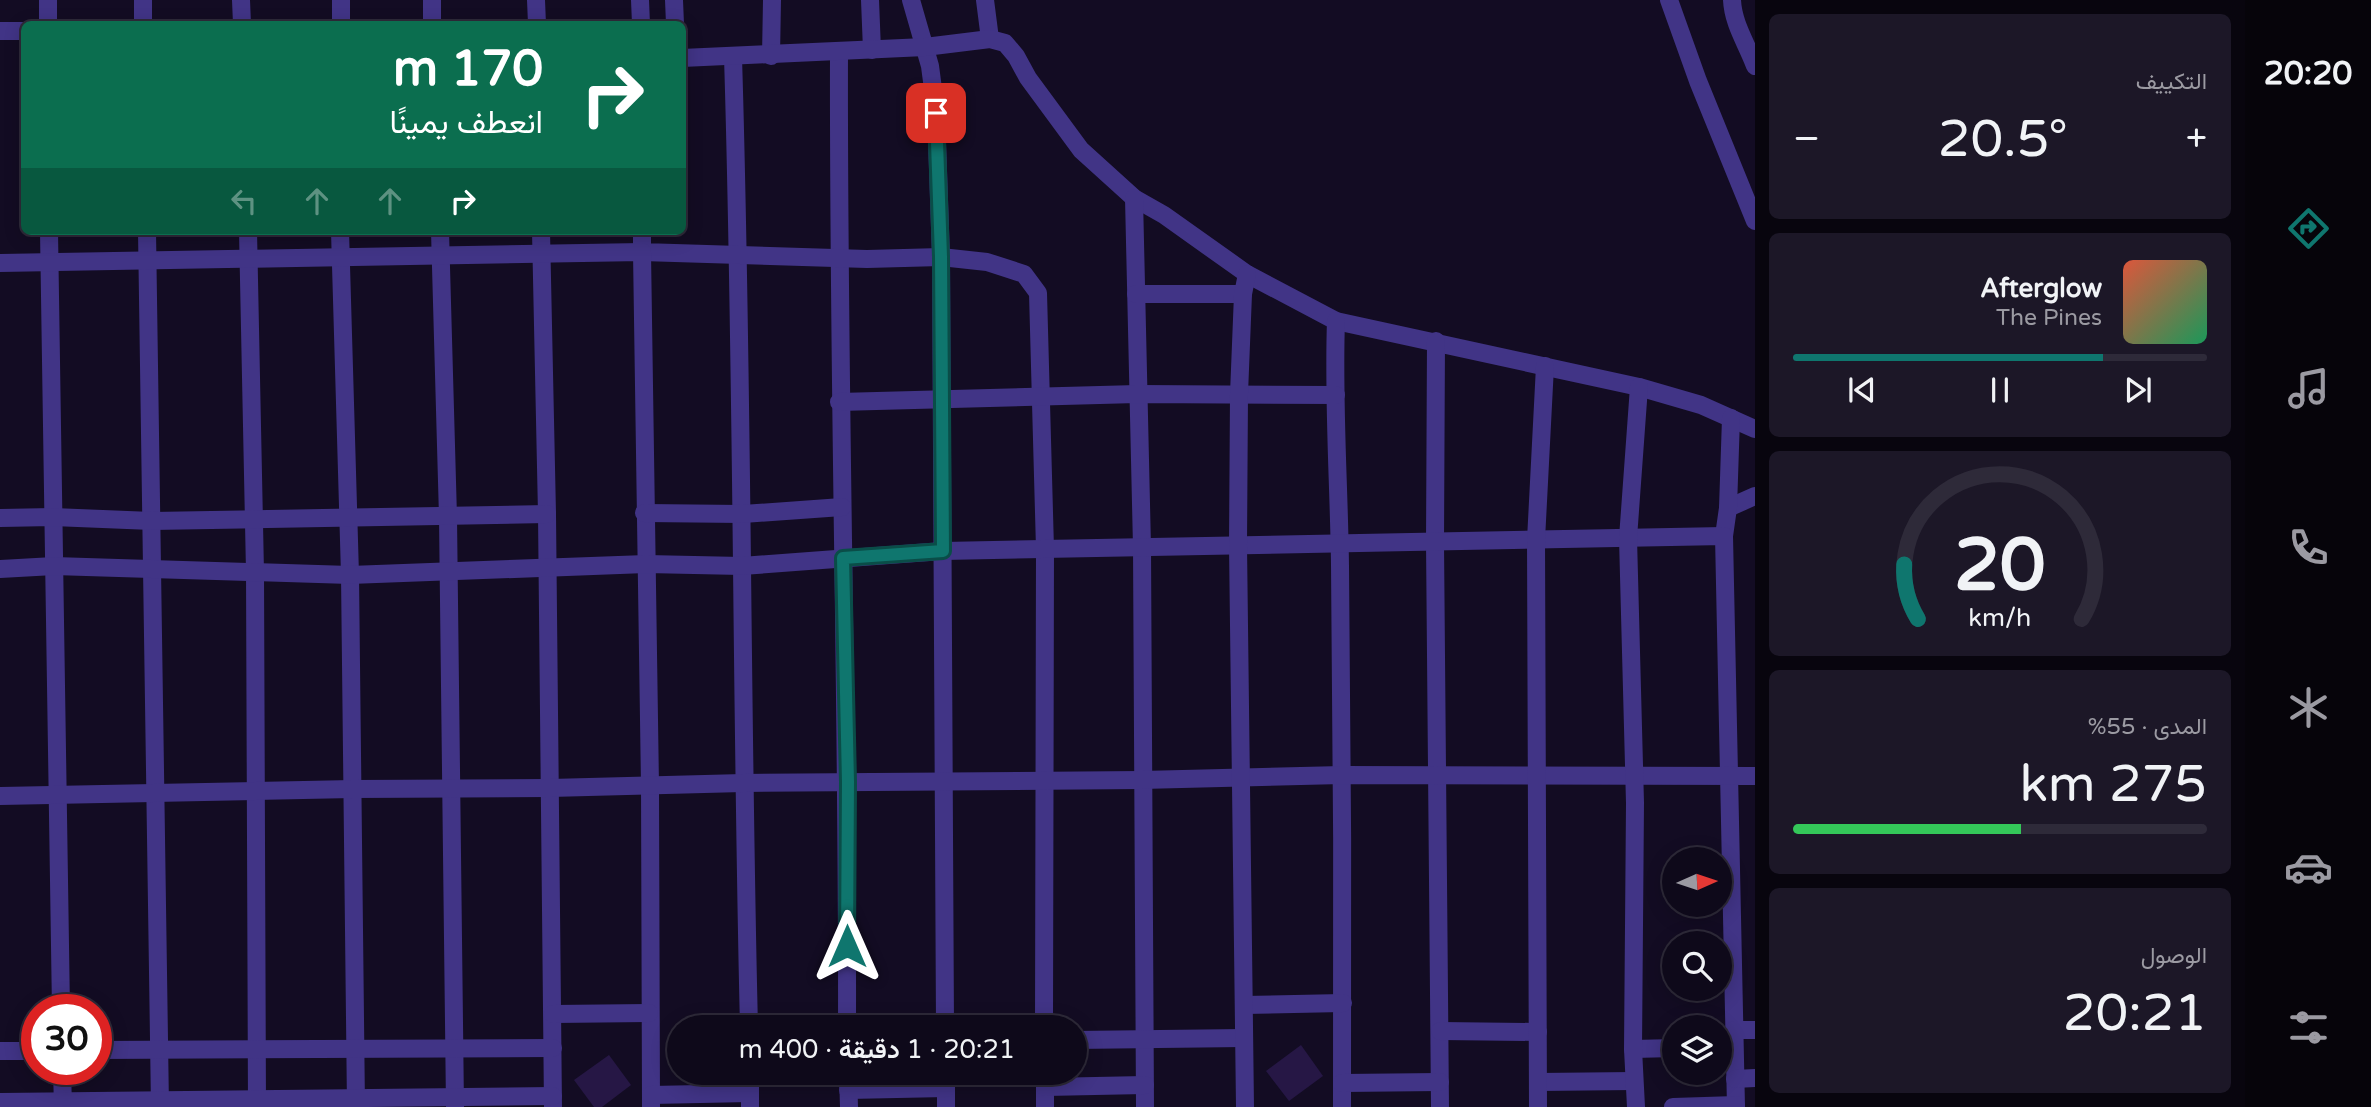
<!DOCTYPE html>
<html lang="ar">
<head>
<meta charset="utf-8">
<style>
  body { margin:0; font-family:"Varela Round",Vazirmatn,sans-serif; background:#1c1727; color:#f1f3f6; direction:rtl; height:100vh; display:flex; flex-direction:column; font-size:26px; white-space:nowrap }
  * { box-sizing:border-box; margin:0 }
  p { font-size:23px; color:#9b9aa2 }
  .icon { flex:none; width:38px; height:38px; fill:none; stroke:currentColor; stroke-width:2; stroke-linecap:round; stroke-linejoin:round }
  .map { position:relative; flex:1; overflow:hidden; direction:ltr }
  .drawer { display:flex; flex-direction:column; gap:14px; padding:14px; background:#08050e; width:490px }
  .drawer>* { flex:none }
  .banner { position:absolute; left:21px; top:21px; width:665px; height:214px; border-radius:10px; box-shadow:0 4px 18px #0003,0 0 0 2px #2e2a39; direction:rtl; background:#0b6e4f; color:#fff; overflow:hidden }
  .needle { width:46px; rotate:87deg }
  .fabs { position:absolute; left:1662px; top:847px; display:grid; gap:14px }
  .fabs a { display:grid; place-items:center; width:70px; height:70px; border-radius:50%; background:#0e091a; box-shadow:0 4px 18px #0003,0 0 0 2px #2e2a39; font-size:35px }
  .speed { position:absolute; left:21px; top:994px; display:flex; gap:14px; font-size:35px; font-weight:700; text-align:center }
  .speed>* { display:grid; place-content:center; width:91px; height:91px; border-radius:50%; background:#0e091a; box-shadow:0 4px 18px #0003,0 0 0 2px #2e2a39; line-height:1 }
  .speed .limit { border:10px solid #d22; background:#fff; color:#111 }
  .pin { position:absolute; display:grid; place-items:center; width:60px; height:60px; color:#fff; margin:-30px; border-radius:14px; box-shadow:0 4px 10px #0006 }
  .me { position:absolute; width:77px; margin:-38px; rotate:0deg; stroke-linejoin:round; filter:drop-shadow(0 0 5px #0008) }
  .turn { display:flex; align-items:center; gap:24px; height:147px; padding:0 28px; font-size:32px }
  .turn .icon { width:91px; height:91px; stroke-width:2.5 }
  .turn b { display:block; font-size:49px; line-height:60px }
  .lanes { display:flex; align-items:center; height:66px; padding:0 28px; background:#0003; justify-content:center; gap:35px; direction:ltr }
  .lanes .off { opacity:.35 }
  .big { font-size:52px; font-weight:600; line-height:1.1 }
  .drawer .tile { flex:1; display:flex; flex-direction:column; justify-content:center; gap:10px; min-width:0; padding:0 24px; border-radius:10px; background:#1c1727 }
  .drawer .dial { align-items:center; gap:0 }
  .dial svg { height:182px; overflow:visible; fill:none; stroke:#2e2a39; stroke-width:7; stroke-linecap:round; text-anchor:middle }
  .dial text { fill:#f1f3f6; stroke:none }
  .song { display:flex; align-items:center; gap:21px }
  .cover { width:84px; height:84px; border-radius:10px; background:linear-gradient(135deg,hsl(10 70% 55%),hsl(150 70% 35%)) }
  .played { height:7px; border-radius:4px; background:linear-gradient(90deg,#0f766e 75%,#2e2a39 75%) }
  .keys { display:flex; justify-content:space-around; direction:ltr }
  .heat { display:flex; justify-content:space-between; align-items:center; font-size:38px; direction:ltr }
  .charge { height:10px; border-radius:5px; background:linear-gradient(90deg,#34c759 55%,#2e2a39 0) }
  .trip { position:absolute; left:667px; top:1015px; width:420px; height:70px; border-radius:35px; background:#0e091a; box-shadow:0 4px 18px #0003,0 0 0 2px #2e2a39; font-weight:600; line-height:70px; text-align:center; direction:rtl }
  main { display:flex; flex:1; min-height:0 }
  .tabs { display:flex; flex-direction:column; width:126px; justify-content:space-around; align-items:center; background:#06040a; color:#9b9aa2 }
  .tabs .icon { width:49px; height:49px }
  .tabs .on { color:#0f766e }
  .tabs b { font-size:32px; color:#f1f3f6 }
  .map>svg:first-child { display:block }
  .building { fill:#261745 }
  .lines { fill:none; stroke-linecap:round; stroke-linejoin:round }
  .minor { stroke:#413486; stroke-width:18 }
  .route-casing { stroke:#0a4d48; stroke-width:18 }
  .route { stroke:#0f766e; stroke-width:12 }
</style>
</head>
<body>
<main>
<nav class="tabs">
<b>20:20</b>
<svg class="icon on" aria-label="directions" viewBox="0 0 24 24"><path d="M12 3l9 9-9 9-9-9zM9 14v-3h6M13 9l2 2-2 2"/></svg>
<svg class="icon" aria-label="music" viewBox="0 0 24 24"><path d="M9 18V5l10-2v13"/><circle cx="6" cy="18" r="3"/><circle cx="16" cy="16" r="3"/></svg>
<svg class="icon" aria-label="phone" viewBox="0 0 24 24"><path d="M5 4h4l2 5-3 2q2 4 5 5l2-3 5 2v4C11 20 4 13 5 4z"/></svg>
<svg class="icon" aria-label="climate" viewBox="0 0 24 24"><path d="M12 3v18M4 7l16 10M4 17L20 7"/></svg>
<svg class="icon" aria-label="car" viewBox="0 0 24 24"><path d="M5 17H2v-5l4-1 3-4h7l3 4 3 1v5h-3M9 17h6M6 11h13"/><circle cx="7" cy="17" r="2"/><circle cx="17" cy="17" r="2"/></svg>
<svg class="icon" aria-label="filters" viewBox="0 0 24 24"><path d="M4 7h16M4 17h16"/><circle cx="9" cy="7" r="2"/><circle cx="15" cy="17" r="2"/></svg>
</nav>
<section class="drawer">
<div class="tile"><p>التكييف</p>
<div class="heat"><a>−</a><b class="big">20.5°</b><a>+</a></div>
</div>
<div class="tile">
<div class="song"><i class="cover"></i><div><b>Afterglow</b><p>The Pines</p></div></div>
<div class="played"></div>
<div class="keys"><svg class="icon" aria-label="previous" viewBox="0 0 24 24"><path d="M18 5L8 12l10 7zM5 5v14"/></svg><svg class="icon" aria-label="pause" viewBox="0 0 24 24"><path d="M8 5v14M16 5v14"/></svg><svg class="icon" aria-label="next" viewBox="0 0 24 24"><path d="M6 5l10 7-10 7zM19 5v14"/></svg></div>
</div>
<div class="tile dial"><svg viewBox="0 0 100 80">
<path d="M14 69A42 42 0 1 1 86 69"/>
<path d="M14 69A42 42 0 0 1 8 45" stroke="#0f766e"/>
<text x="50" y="56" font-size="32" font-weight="700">20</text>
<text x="50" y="72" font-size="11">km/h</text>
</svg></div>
<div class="tile"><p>المدى · 55%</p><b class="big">275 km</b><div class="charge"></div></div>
<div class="tile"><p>الوصول</p><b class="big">20:21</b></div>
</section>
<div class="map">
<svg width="1755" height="1107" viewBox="0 0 1755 1107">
  <rect width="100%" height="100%" fill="#130c23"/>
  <!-- building -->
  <g class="building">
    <polygon points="1301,1045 1323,1076 1289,1101 1266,1071"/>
    <polygon points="609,1055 631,1085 602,1107 594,1107 574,1080"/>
  </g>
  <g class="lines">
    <!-- minor -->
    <g class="minor">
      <polyline points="48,0 48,24"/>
      <polyline points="143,0 143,24"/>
      <polyline points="241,0 242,24"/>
      <polyline points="432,0 432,24"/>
      <polyline points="536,0 537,24"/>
      <polyline points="640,0 641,24"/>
      <polyline points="674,0 675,24"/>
      <polyline points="870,0 872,50"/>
      <polyline points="911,0 930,66 936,112 941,257 945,1027"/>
      <polyline points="985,0 990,39"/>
      <polyline points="1669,0 1698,81 1755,221"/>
      <path d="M1732,0C1733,24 1747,44 1755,66"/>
      <polyline points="341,24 341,0"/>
      <polyline points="0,31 24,31"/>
      <path d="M839,52C838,377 848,702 847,1027"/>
      <polyline points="771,56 772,0"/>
      <path d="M733,57C743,380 741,704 749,1027"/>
      <polyline points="682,58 925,47 990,39 1005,43 1016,56 1028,78 1081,150 1134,198 1164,215 1247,274 1336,321 1639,387 1701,405 1755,429"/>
      <polyline points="1134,198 1142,547 1145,1107"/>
      <polyline points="49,231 61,1010"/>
      <polyline points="147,231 160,1107"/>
      <polyline points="248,231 255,572 257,1107"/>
      <polyline points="340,231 350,575 356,1107"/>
      <polyline points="440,231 448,517 455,1107"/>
      <polyline points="541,231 547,514 553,1107"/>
      <polyline points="642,231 642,252 867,259 941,257 987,262 1024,274 1038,293 1045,549 1044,1027"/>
      <polyline points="0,263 642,252 650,786 651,1107"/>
      <polyline points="1136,294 1243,294"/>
      <path d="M1336,321C1333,402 1339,484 1340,565C1342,746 1343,926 1342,1107"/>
      <polyline points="1436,341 1435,542 1440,1107"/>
      <polyline points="839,402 1137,394 1336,395"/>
      <polyline points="1728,508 1755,496"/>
      <polyline points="644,513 743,514 842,507"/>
      <polyline points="0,518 53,517 152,521 547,514"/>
      <polyline points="1724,536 1728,508 1731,418"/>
      <polyline points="0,569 54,566 350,575 646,564 742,566 943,551 1724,536 1736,1107"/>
      <polyline points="0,796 353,789 550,788 743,783 1142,780 1342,775 1755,776"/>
      <polyline points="1244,1005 1343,1003"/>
      <polyline points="553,1014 649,1013"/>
      <polyline points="1734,1030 1755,1030"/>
      <polyline points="1440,1031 1538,1032"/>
      <polyline points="1074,1040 1244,1038"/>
      <polyline points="1633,1049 1675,1048"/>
      <polyline points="96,1050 553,1048"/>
      <polyline points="0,1051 37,1051"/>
      <polyline points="62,1069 63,1107"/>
      <polyline points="750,1073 750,1107"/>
      <polyline points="848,1073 849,1107"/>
      <polyline points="946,1073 946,1107"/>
      <polyline points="1045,1073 1045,1107"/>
      <polyline points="1735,1079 1755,1078"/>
      <polyline points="1538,1082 1634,1081"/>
      <polyline points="1342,1083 1440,1082"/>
      <polyline points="1045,1087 1145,1085"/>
      <polyline points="848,1090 946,1088"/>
      <polyline points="651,1095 750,1093"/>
      <polyline points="0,1102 553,1096"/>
      <polyline points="1245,1107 1238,545 1239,394 1243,294 1247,274"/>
      <polyline points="1538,1107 1536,540 1545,366"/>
      <polyline points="1636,1107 1633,1049 1635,803 1628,538 1639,387"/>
      <polyline points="1673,1107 1736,1105"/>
    </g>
  </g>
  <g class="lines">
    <defs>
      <polyline id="route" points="847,946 848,782 843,558 943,551 941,257 936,113"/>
    </defs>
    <!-- route casing -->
    <use href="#route" class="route-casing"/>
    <!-- route -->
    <use href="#route" class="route"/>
  </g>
</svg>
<div class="fabs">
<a><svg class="needle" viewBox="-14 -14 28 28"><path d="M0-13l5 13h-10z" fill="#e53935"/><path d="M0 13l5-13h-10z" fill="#9b9aa2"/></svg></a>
<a><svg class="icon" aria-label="search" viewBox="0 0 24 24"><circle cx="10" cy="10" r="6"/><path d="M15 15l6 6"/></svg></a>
<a><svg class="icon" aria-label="layers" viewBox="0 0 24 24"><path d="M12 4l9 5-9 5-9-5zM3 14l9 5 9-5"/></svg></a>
</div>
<div class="speed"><div class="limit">30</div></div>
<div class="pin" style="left:936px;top:113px;background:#d93025"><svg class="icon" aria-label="arrive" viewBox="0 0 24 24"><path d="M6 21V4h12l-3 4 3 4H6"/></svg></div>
<svg class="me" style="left:847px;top:946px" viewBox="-20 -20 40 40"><path d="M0-17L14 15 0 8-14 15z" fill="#0f766e" stroke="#fff" stroke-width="4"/></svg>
<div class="trip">20:21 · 1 دقيقة · 400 m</div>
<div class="banner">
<div class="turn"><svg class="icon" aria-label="right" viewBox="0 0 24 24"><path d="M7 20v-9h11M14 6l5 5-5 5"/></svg><div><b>170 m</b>انعطف يمينًا</div></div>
<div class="lanes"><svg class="icon off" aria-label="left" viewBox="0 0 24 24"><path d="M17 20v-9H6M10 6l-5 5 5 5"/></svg><svg class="icon off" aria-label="ahead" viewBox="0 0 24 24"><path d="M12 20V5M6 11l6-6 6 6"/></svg><svg class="icon off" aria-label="ahead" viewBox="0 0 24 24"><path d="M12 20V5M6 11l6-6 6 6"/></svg><svg class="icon" aria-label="right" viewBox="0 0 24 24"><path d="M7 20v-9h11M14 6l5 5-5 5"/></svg></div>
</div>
</div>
</main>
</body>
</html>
